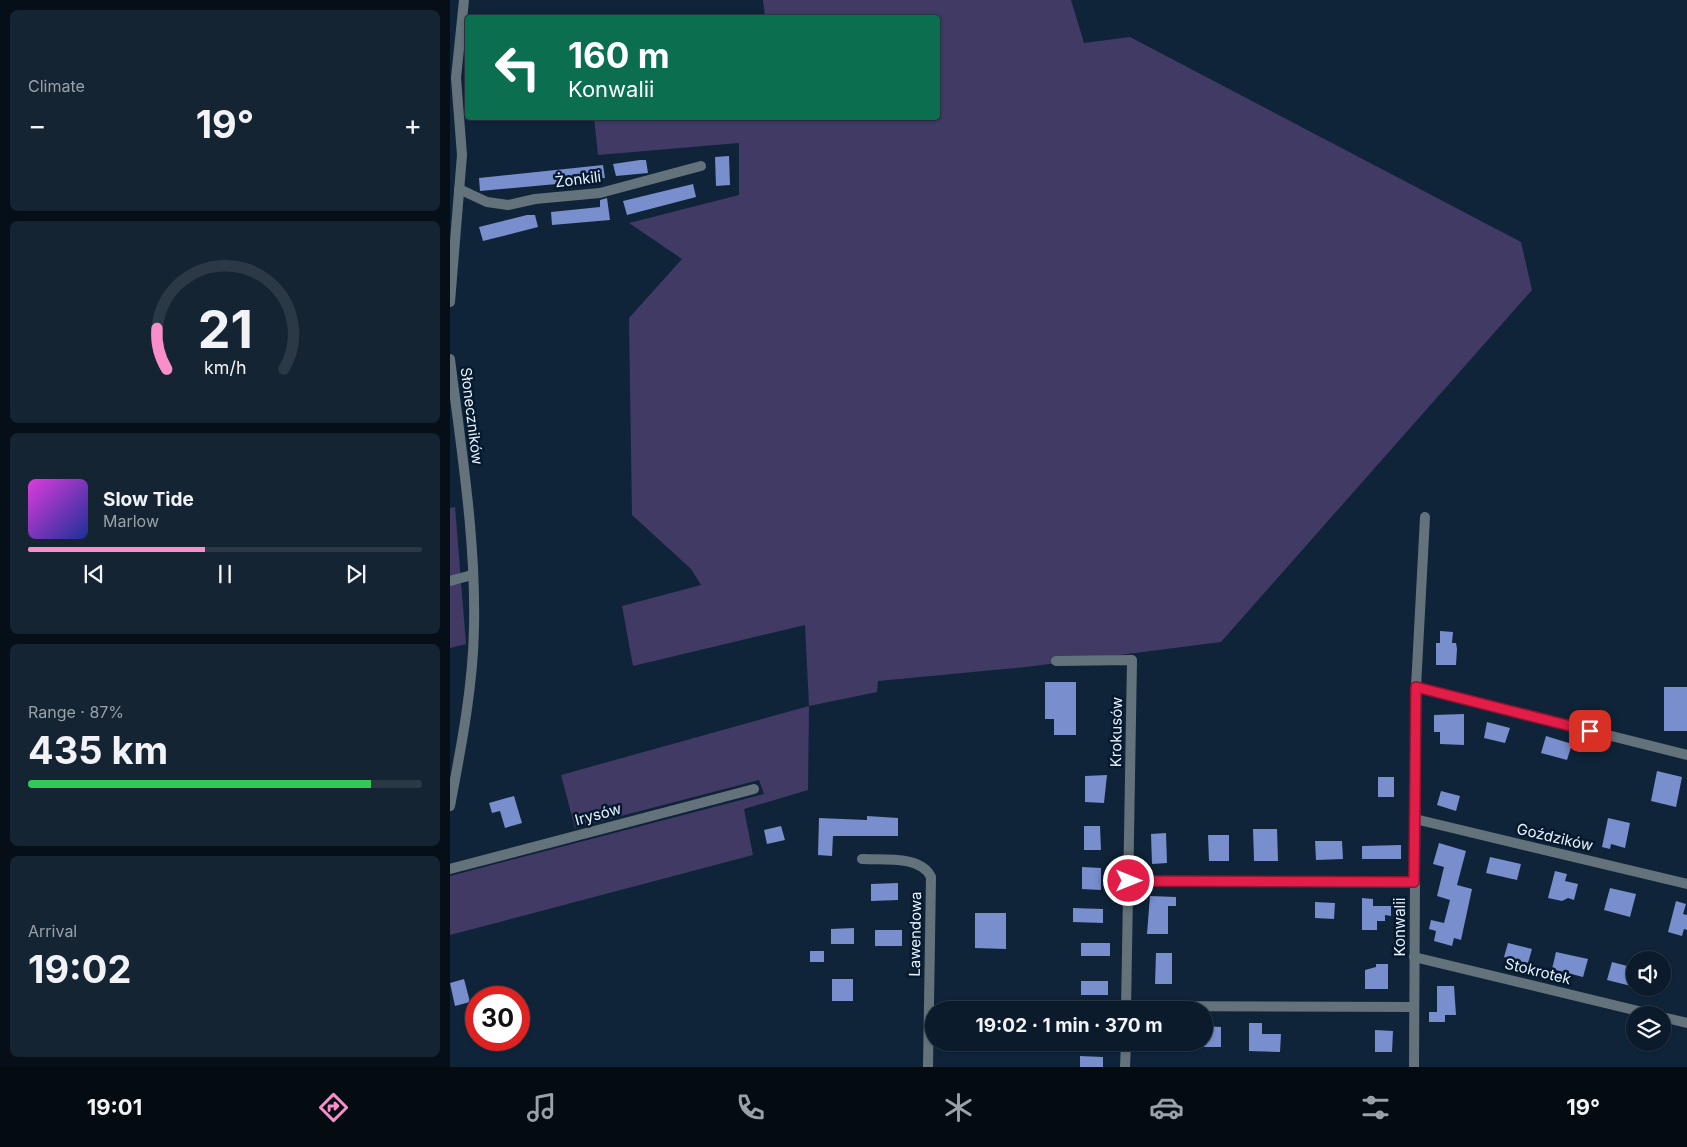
<!DOCTYPE html>
<html lang="en">
<head>
<meta charset="utf-8">
<style>
  body { margin:0; font-family:Inter,sans-serif; background:#142433; color:#f1f3f6; height:100vh; display:flex; flex-direction:column; font-size:19px; white-space:nowrap }
  * { box-sizing:border-box; margin:0 }
  p { font-size:16px; color:#9aa1a9 }
  .icon { flex:none; width:28px; height:28px; fill:none; stroke:currentColor; stroke-width:2; stroke-linecap:round; stroke-linejoin:round }
  .map { position:relative; flex:1; overflow:hidden }
  .side { display:flex; flex-direction:column; gap:10px; padding:10px; background:#060f18; width:450px }
  .side>* { flex:none }
  .guide { position:absolute; left:15px; top:15px; width:475px; height:105px; border-radius:5px; box-shadow:0 1px 4px #0004,0 0 0 1px #2b3947; background:#0b6e4f; color:#fff; overflow:hidden }
  .buttons { position:absolute; left:1176px; top:951px; display:grid; gap:10px }
  .buttons a { display:grid; place-items:center; width:45px; height:45px; border-radius:50%; background:#0b1b2b; box-shadow:0 1px 4px #0004,0 0 0 1px #2b3947; font-size:25px }
  .speed { position:absolute; left:15px; top:986px; display:flex; gap:10px; font-size:25px; font-weight:700; text-align:center }
  .speed>* { display:grid; place-content:center; width:65px; height:65px; border-radius:50%; background:#0b1b2b; box-shadow:0 1px 4px #0004,0 0 0 1px #2b3947; line-height:1 }
  .speed .limit { border:8px solid #d22; background:#fff; color:#111 }
  .pin { position:absolute; display:grid; place-items:center; width:42px; height:42px; color:#fff; margin:-21px; border-radius:10px; box-shadow:0 2px 8px #0006 }
  .me { position:absolute; width:55px; margin:-28px; rotate:90deg; stroke-linejoin:round; filter:drop-shadow(0 0 4px #0008) }
  .turn { display:flex; align-items:center; gap:18px; height:105px; padding:0 20px; font-size:22px }
  .turn .icon { width:65px; height:65px; stroke-width:2.5 }
  .turn b { display:block; font-size:35px; line-height:42px }
  .big { font-size:38px; font-weight:700; line-height:1.1 }
  .side .tile { flex:1; display:flex; flex-direction:column; justify-content:center; gap:8px; min-width:0; padding:0 18px; border-radius:8px; background:#142433 }
  .side .dial { align-items:center; gap:0 }
  .dial svg { height:130px; overflow:visible; fill:none; stroke:#2b3947; stroke-width:7; stroke-linecap:round; text-anchor:middle }
  .dial text { fill:#f1f3f6; stroke:none }
  .song { display:flex; align-items:center; gap:15px }
  .cover { width:60px; height:60px; border-radius:8px; background:linear-gradient(135deg,hsl(300 70% 55%),hsl(230 70% 35%)) }
  .played { height:5px; border-radius:2px; background:linear-gradient(90deg,#f98fca 45%,#2b3947 45%) }
  .keys { display:flex; justify-content:space-around; direction:ltr }
  .heat { display:flex; justify-content:space-between; align-items:center; font-size:28px; direction:ltr }
  .charge { height:8px; border-radius:4px; background:linear-gradient(90deg,#34c759 87%,#2b3947 0) }
  .trip { position:absolute; left:475px; top:1001px; width:288px; height:50px; border-radius:25px; background:#0b1b2b; box-shadow:0 1px 4px #0004,0 0 0 1px #2b3947; font-weight:700; line-height:50px; text-align:center }
  .menu { display:flex; height:80px; justify-content:space-around; align-items:center; background:#040b11; color:#9aa1a9 }
  .menu .icon { width:35px; height:35px }
  .menu .current { color:#f98fca }
  .menu b { font-size:22px; color:#f1f3f6 }
  main { display:flex; flex:1; min-height:0 }
  .map>svg:first-child { display:block }
  .green { fill:#403a64 }
  .building { fill:#788ecd }
  .lines { fill:none; stroke-linecap:round; stroke-linejoin:round }
  .street { stroke:#64737b; stroke-width:10 }
  .route-casing { stroke:#92132f; stroke-width:12 }
  .route { stroke:#e11d48; stroke-width:9 }
  .labels { text-anchor:middle; dominant-baseline:central; stroke-width:5; stroke-linejoin:round; paint-order:stroke }
  .street-label { font-size:15px; fill:#e8f3fe; stroke:#061a2f }
</style>
</head>
<body>
<main>
<section class="side">
<div class="tile"><p>Climate</p>
<div class="heat"><a>−</a><b class="big">19°</b><a>+</a></div>
</div>
<div class="tile dial"><svg viewBox="0 0 100 80">
<path d="M14 69A42 42 0 1 1 86 69"/>
<path d="M14 69A42 42 0 0 1 8 44" stroke="#f98fca"/>
<text x="50" y="56" font-size="32" font-weight="700">21</text>
<text x="50" y="72" font-size="11">km/h</text>
</svg></div>
<div class="tile">
<div class="song"><i class="cover"></i><div><b>Slow Tide</b><p>Marlow</p></div></div>
<div class="played"></div>
<div class="keys"><svg class="icon" aria-label="previous" viewBox="0 0 24 24"><path d="M18 5L8 12l10 7zM5 5v14"/></svg><svg class="icon" aria-label="pause" viewBox="0 0 24 24"><path d="M8 5v14M16 5v14"/></svg><svg class="icon" aria-label="next" viewBox="0 0 24 24"><path d="M6 5l10 7-10 7zM19 5v14"/></svg></div>
</div>
<div class="tile"><p>Range · 87%</p><b class="big">435 km</b><div class="charge"></div></div>
<div class="tile"><p>Arrival</p><b class="big">19:02</b></div>
</section>
<div class="map">
<svg width="1237" height="1067" viewBox="0 0 1237 1067">
  <rect width="100%" height="100%" fill="#0f2439"/>
  <!-- green -->
  <g class="green">
    <polygon points="313,0 621,0 634,43 680,37 1071,242 1082,290 771,642 576,667 428,681 427,692 359,706 358,790 294,809 303,855 0,935 0,876 314,794 309,780 125,828 111,775 359,706 355,625 183,666 172,606 251,585 241,569 182,515 179,318 232,259 179,223 289,195 289,143 148,155 144,118 488,118 488,18 315,17"/>
    <polygon points="5,507 16,644 0,648 0,508"/>
  </g>
  <!-- building -->
  <g class="building">
    <polygon points="279,156 280,185 266,186 265,157"/>
    <polygon points="190,160 196,160 198,173 166,176 163,164"/>
    <polygon points="153,165 155,178 150,178 150,180 30,191 29,178"/>
    <polygon points="243,184 246,197 177,215 173,201"/>
    <polygon points="157,198 160,220 102,225 101,212 150,207 150,200"/>
    <polygon points="77,215 85,215 88,227 33,241 29,227"/>
    <polygon points="990,631 1003,632 1002,643 1006,643 1007,649 1006,665 986,665 986,643 990,643"/>
    <polygon points="595,682 626,682 626,735 604,735 604,719 595,719"/>
    <rect x="1214" y="687" width="23" height="44"/>
    <polygon points="1014,714 1014,745 990,744 990,732 984,732 984,715"/>
    <polygon points="1037,722 1060,728 1055,743 1034,738"/>
    <polygon points="1096,736 1122,744 1117,760 1091,753"/>
    <polygon points="1207,771 1232,777 1226,807 1201,801"/>
    <polygon points="657,775 654,803 635,802 635,776"/>
    <rect x="928" y="777" width="16" height="20"/>
    <polygon points="991,791 1010,796 1006,811 987,805"/>
    <polygon points="64,796 72,823 55,828 50,811 42,813 39,803"/>
    <polygon points="417,816 448,818 448,836 383,836 382,856 368,855 369,818 417,820"/>
    <polygon points="1158,818 1180,823 1175,848 1161,844 1160,849 1152,847"/>
    <polygon points="331,826 335,840 317,844 314,830"/>
    <polygon points="634,826 650,826 651,850 634,850"/>
    <polygon points="803,829 827,829 828,861 804,861"/>
    <polygon points="716,833 717,863 702,864 701,834"/>
    <polygon points="758,835 779,835 779,861 759,861"/>
    <polygon points="865,841 892,841 893,859 866,860"/>
    <polygon points="989,843 1016,851 1007,885 1022,889 1011,940 1004,938 1002,946 984,941 986,931 979,929 981,920 994,923 1000,900 987,896 994,867 983,864"/>
    <polygon points="951,845 951,859 912,859 912,846"/>
    <polygon points="1040,857 1071,864 1067,880 1036,873"/>
    <polygon points="632,867 651,868 651,890 632,889"/>
    <polygon points="1105,871 1117,874 1115,881 1128,884 1124,900 1118,898 1112,901 1098,898"/>
    <polygon points="448,883 448,900 421,901 421,884"/>
    <polygon points="1160,888 1186,894 1180,917 1154,910"/>
    <polygon points="700,896 726,897 726,906 718,906 718,934 697,934"/>
    <polygon points="912,898 923,899 923,906 941,906 941,916 935,915 935,921 927,921 927,930 912,930"/>
    <polygon points="1226,901 1236,904 1233,914 1237,915 1237,930 1234,929 1232,936 1218,932"/>
    <polygon points="865,902 885,903 884,919 865,918"/>
    <polygon points="623,908 653,909 653,923 623,922"/>
    <polygon points="525,913 556,913 556,949 525,948"/>
    <polygon points="404,928 404,944 381,944 381,929"/>
    <rect x="425" y="930" width="27" height="16"/>
    <rect x="631" y="943" width="29" height="13"/>
    <polygon points="1058,943 1082,949 1078,963 1054,957"/>
    <rect x="360" y="951" width="14" height="11"/>
    <polygon points="1106,952 1138,959 1133,977 1102,969"/>
    <polygon points="706,953 722,953 722,984 705,984"/>
    <polygon points="1162,962 1185,968 1185,987 1157,980"/>
    <polygon points="926,964 938,964 938,989 915,989 915,970 926,967"/>
    <polygon points="14,979 20,1002 5,1006 0,983"/>
    <rect x="382" y="979" width="21" height="22"/>
    <rect x="631" y="981" width="27" height="14"/>
    <polygon points="987,986 1004,986 1006,1015 995,1015 995,1022 979,1022 979,1012 987,1012"/>
    <polygon points="799,1023 812,1023 812,1034 831,1034 830,1052 799,1051"/>
    <polygon points="754,1026 771,1027 771,1047 754,1047"/>
    <polygon points="925,1030 943,1031 942,1052 925,1052"/>
    <polygon points="630,1056 653,1057 653,1067 630,1067"/>
  </g>
  <g class="lines">
    <!-- street -->
    <g class="street">
      <polyline points="9,189 37,202 58,205 85,199 150,193 251,166"/>
      <polyline points="0,302 12,155 6,78 14,0"/>
      <path d="M0,359C11,448 26,538 24,628C23,687 11,748 0,806"/>
      <polyline points="0,581 22,575"/>
      <polyline points="606,661 682,660 676,1010"/>
      <polyline points="966,687 1237,755"/>
      <polyline points="965,819 1237,884"/>
      <path d="M412,859C433,860 471,855 481,877L478,1067"/>
      <polyline points="0,869 304,789"/>
      <polyline points="679,881 964,882"/>
      <polyline points="964,957 1205,1015"/>
      <polyline points="676,1006 964,1007"/>
      <polyline points="1212,1017 1237,1023"/>
      <polyline points="675,1067 676,1042"/>
      <polyline points="964,1067 966,687 975,517"/>
    </g>
  </g>
  <g class="lines">
    <defs>
      <polyline id="route" points="679,881 964,882 966,687 1140,731"/>
    </defs>
    <!-- route casing -->
    <use href="#route" class="route-casing"/>
    <!-- route -->
    <use href="#route" class="route"/>
  </g>
  <g class="labels">
    <!-- street labels -->
    <g class="street-label">
      <text transform="translate(128 179) rotate(-7)">Żonkili</text>
      <text transform="translate(22 416) rotate(83)">Słoneczników</text>
      <text transform="translate(666 732) rotate(-89)">Krokusów</text>
      <text transform="translate(148 814) rotate(-15)">Irysów</text>
      <text transform="translate(1105 837) rotate(13)">Goździków</text>
      <text transform="translate(949 927) rotate(-90)">Konwalii</text>
      <text transform="translate(465 934) rotate(-89)">Lawendowa</text>
      <text transform="translate(1088 971) rotate(14)">Stokrotek</text>
    </g>
  </g>
</svg>
<div class="buttons">
<a><svg class="icon" aria-label="sound" viewBox="0 0 24 24"><path d="M4 9h4l5-4v14l-5-4H4zM17 9q2 3 0 6"/></svg></a>
<a><svg class="icon" aria-label="layers" viewBox="0 0 24 24"><path d="M12 4l9 5-9 5-9-5zM3 14l9 5 9-5"/></svg></a>
</div>
<div class="speed"><div class="limit">30</div></div>
<div class="pin" style="left:1140px;top:731px;background:#d93025"><svg class="icon" aria-label="arrive" viewBox="0 0 24 24"><path d="M6 21V4h12l-3 4 3 4H6"/></svg></div>
<svg class="me" style="left:679px;top:881px" viewBox="-20 -20 40 40"><circle r="17" fill="#e11d48" stroke="#fff" stroke-width="3"/><path d="M0-11L8 9 0 5-8 9z" fill="#fff"/></svg>
<div class="trip">19:02 · 1 min · 370 m</div>
<div class="guide">
<div class="turn"><svg class="icon" aria-label="left" viewBox="0 0 24 24"><path d="M17 20v-9H6M10 6l-5 5 5 5"/></svg><div><b>160 m</b>Konwalii</div></div>
</div>
</div>
</main>
<nav class="menu">
<b>19:01</b>
<svg class="icon current" aria-label="directions" viewBox="0 0 24 24"><path d="M12 3l9 9-9 9-9-9zM9 14v-3h6M13 9l2 2-2 2"/></svg>
<svg class="icon" aria-label="music" viewBox="0 0 24 24"><path d="M9 18V5l10-2v13"/><circle cx="6" cy="18" r="3"/><circle cx="16" cy="16" r="3"/></svg>
<svg class="icon" aria-label="phone" viewBox="0 0 24 24"><path d="M5 4h4l2 5-3 2q2 4 5 5l2-3 5 2v4C11 20 4 13 5 4z"/></svg>
<svg class="icon" aria-label="climate" viewBox="0 0 24 24"><path d="M12 3v18M4 7l16 10M4 17L20 7"/></svg>
<svg class="icon" aria-label="car" viewBox="0 0 24 24"><path d="M5 17H2v-5l4-1 3-4h7l3 4 3 1v5h-3M9 17h6M6 11h13"/><circle cx="7" cy="17" r="2"/><circle cx="17" cy="17" r="2"/></svg>
<svg class="icon" aria-label="filters" viewBox="0 0 24 24"><path d="M4 7h16M4 17h16"/><circle cx="9" cy="7" r="2"/><circle cx="15" cy="17" r="2"/></svg>
<b>19°</b>
</nav>
</body>
</html>
